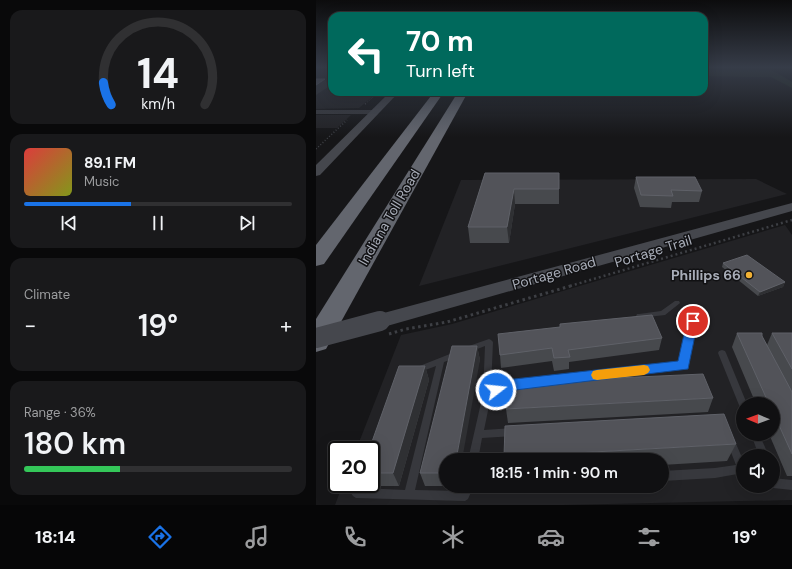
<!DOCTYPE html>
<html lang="en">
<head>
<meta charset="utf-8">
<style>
  body { margin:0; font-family:"DM Sans",sans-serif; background:#19191b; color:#f1f3f6; height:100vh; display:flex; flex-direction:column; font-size:15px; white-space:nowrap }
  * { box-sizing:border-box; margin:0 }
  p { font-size:13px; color:#9c9d9f }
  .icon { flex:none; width:22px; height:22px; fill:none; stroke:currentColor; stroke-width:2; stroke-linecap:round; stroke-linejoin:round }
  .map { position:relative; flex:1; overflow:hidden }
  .panel { display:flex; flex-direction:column; gap:10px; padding:10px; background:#09090a; width:316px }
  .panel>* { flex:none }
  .banner { position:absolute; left:12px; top:12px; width:380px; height:84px; border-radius:12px; box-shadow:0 4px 16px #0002,0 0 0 1px #303032; background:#00695c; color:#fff; overflow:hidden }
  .needle { width:26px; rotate:271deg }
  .buttons { position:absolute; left:420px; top:397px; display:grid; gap:8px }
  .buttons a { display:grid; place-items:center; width:44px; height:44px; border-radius:50%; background:#101012; box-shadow:0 4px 16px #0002,0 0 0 1px #303032; font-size:20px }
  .speed { position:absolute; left:12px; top:441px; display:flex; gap:8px; font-size:20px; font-weight:700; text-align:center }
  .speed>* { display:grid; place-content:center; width:52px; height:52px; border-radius:50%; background:#101012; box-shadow:0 4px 16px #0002,0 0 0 1px #303032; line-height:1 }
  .speed .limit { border:2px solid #111; border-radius:6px; background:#fff; color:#111 }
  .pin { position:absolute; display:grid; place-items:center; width:34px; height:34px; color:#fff; margin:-17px; border:2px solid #fff; border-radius:50%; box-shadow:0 1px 4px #0007 }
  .me { position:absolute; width:44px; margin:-22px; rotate:74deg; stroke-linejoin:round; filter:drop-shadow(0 0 3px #0008) }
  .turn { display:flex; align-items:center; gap:14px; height:84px; padding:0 12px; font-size:18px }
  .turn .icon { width:52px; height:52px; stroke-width:2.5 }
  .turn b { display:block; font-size:28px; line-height:34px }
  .big { font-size:30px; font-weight:600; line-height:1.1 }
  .panel .widget { flex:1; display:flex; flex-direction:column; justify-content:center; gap:6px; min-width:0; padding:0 14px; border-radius:12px; background:#19191b }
  .panel .dial { align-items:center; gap:0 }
  .dial svg { height:104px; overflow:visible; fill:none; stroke:#303032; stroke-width:7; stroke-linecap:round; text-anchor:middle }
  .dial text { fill:#f1f3f6; stroke:none }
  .song { display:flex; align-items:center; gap:12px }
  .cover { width:48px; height:48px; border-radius:6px; background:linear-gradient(135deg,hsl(0 70% 55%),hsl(70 70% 35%)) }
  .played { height:4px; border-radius:2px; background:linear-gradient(90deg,#1a73e8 40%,#303032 40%) }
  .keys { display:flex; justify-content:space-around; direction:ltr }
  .heat { display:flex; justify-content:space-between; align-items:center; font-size:22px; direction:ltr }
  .charge { height:6px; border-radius:3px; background:linear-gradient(90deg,#34c759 36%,#303032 0) }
  .trip { position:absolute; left:123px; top:453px; width:230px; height:40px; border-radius:20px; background:#101012; box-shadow:0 4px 16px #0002,0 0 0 1px #303032; font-weight:600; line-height:40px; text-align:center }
  .menu { display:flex; height:64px; justify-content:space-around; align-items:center; background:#060607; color:#9c9d9f }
  .menu .icon { width:28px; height:28px }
  .menu .on { color:#1a73e8 }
  .menu b { font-size:18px; color:#f1f3f6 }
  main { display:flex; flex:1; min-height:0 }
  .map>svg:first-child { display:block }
  .built { fill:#222225; fill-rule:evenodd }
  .green { fill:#1e261f }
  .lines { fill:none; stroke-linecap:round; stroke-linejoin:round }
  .path-far3 { stroke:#3d3f44; stroke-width:1; stroke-dasharray:1 1.5; stroke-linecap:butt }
  .path-far2 { stroke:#3d3f44; stroke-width:1.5; stroke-dasharray:1 2; stroke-linecap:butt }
  .path-far1 { stroke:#3d3f44; stroke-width:2.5; stroke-dasharray:2 3; stroke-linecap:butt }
  .path { stroke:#3d3f44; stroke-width:3; stroke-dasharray:2.5 3.5; stroke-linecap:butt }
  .lane { fill:#37383d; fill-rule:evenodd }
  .street { fill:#37383d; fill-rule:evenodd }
  .secondary { fill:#45474d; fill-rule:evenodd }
  .highway { fill:#63666e; fill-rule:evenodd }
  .secondary-bridge { stroke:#45474d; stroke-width:20 }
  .wall { fill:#47494d }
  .shaded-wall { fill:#2f3033 }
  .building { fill:#525359; stroke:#5f6168 }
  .route { fill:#1a73e8; stroke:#114b97 }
  .slow { fill:#f59e0b }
  .poi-dot { fill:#f2b134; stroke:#111113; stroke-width:1.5 }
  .labels { text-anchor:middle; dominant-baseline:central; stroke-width:3; stroke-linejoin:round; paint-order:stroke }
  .street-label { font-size:14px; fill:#a8adb8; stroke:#111113 }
  .poi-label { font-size:14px; font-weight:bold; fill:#a8adb8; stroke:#111113; text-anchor:end }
</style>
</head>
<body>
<main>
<section class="panel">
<div class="widget dial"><svg viewBox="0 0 100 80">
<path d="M14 69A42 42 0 1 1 86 69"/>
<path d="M14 69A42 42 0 0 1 8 52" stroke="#1a73e8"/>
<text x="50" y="56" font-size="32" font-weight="700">14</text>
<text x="50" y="72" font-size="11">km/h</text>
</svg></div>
<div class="widget">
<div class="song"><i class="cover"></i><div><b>89.1 FM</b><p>Music</p></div></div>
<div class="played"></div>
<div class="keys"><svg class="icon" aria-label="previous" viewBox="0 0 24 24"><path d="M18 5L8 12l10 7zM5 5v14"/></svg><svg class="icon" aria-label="pause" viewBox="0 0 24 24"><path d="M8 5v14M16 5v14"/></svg><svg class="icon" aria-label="next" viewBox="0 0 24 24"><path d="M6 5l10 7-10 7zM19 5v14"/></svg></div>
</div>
<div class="widget"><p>Climate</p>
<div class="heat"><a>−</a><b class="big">19°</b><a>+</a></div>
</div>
<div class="widget"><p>Range · 36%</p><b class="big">180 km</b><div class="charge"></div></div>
</section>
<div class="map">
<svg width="476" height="505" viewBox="0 0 476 505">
  <rect width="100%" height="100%" fill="#161618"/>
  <!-- built -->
  <g class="built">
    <polygon points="10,67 16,67 16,92 62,92 43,108 0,109 0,70 5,70"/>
    <polygon points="0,115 35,115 21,128 0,128"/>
    <polygon points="440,179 471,194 103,286 145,180"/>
    <path d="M469,225L476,235V500L248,505H19L27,484H55V450H40L85,335L136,324ZM427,404H457V434H427ZM427,456H457V486H427ZM130,460H346V486H130Z"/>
  </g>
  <!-- green -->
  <polygon class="green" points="388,67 451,67 476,82 476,88 455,77 388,76"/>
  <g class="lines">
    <!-- path-far3 -->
    <polyline class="path-far3" points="49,104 63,92"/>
    <!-- path-far2 -->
    <g class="path-far2">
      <polyline points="49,104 51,103"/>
      <polyline points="0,149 31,120"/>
    </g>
    <!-- path-far1 -->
    <polyline class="path-far1" points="254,286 476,220"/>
    <!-- path -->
    <polyline class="path" points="73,334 90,329 131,322 258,285"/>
    <!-- lane -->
    <g class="lane">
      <polygon points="359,301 363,301 364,303 349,315 323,318 321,318 320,316 321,314 323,314 345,311"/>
      <polygon points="375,319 379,319 380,321 371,367 212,386 209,385 208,383 209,381 212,380 365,362"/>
      <path d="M173,339L175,340L177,342L175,388C183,384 192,379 201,382L202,384L201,386L190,388L175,396L168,430L196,428L199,429L200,432L199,435L196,436L166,438L162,460H152L167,394L169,346L156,351L153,350L152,348L153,346Z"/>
      <polygon points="406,350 409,351 410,353 431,404 427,404 427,409 424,408 423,405 402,353 403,351"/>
      <polygon points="139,352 142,353 143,355 142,357 128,362 99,490 145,491 146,486 179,486 177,489 174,491 155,492 152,499 149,501 40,498 37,496 35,493 38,484 48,484 46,488 89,490 120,366 104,372 101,371 100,369 101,367"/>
      <polygon points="435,434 443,434 453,456 443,456"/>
      <polygon points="415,438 418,439 427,460 427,473 399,478 346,481 346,471 399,468 420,465 411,442 412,439"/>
      <polygon points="457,478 476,480 476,490 457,488 454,486 457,486"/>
    </g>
    <!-- street -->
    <polygon class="street" points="0,110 58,110 61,112 58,114 0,114"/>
    <!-- secondary -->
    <g class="secondary">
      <polygon points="74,92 83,92 4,175 0,176 0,165"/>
      <polygon points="476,203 476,211 64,328 57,326 54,321 57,316 64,314"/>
    </g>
    <!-- highway -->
    <g class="highway">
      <polygon points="118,92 128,92 8,264 0,266 0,245"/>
      <polygon points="142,92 152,92 10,349 0,352 0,319"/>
    </g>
    <!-- secondary-bridge -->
    <polyline class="secondary-bridge" points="0,338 64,321"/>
  </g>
  <!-- wall -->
  <g class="wall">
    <polygon points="169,173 243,173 243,204 199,204 193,243 154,243 152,227"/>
    <polygon points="320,177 386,191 383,202 356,202 355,208 324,207 318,188"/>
    <polygon points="407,263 469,282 467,287 442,296 406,267"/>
    <polygon points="244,324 346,338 343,350 253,362 253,369 238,371 236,361 185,368 184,355 244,327"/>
    <polygon points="421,333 446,336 451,345 456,333 476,333 476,476 471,476 453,434 457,434 457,404 440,404 416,347"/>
    <polygon points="161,346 164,360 130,460 130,486 142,486 109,486 104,473"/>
    <polygon points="109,366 113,380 83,486 52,486 51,484 55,484 55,473"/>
    <polygon points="397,398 392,412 192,423 190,409"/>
    <polygon points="420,444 411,461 346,465 346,460 188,460 188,457"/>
  </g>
  <!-- shaded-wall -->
  <g class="shaded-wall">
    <polygon points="9,79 12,87 0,95 0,85"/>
    <polygon points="198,189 199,204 193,243 191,227"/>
    <polygon points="469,282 467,287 442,296 444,292"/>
    <polygon points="161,346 164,360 146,460 140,460"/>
    <polygon points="109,366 113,380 83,486 77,473"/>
  </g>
  <!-- building -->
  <g class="building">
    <polygon points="0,79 9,79 0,85"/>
    <polygon points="169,173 243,173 243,189 198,189 191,227 152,227"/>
    <polygon points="320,177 379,177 386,191 355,190 357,196 325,195"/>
    <polygon points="431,255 469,282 444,292 407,263"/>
    <polygon points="336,315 346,338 252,350 254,357 238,358 236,348 184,355 182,334 244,327 244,324"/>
    <polygon points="421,333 446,333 446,336 476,392 476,454 457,412 457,404 453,404"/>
    <polygon points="456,333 476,333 476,369"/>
    <polygon points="136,346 161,346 140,460 130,460 130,473 104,473"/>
    <polygon points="83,366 109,366 77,473 55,473 55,450 53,450"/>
    <polygon points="387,374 397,398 190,409 191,383"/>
    <polygon points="408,414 420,444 188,457 189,426"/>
  </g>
  <!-- sky -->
  <linearGradient id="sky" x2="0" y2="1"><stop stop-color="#0c0c0d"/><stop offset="0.49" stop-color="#363c48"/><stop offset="1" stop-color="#363c48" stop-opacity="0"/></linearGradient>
  <rect width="476" height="137" fill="url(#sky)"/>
  <!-- route -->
  <polygon class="route" points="377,317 381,318 382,321 372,369 191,391 180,395 176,394 174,390 176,386 189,380 362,361 371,321 373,318"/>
  <!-- slow -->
  <polygon class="slow" points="328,365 332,366 334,370 332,373 328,375 281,380 277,379 275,375 277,371 281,370"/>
  <!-- markers -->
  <circle class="poi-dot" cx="433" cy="275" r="4"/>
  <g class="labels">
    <!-- street labels -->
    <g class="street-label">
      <text transform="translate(73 217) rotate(-60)">Indiana Toll Road</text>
      <text transform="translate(337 251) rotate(-17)">Portage Trail</text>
      <text transform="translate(238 273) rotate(-16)">Portage Road</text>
    </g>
    <!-- poi labels -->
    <g class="poi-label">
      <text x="425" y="275">Phillips 66</text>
    </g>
  </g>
</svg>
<div class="buttons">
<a><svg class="needle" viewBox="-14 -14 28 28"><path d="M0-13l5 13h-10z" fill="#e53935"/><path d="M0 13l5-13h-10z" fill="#9c9d9f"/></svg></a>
<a><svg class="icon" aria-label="sound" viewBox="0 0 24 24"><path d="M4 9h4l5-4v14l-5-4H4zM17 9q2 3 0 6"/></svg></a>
</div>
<div class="speed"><div class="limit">20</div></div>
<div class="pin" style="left:377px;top:321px;background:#d93025"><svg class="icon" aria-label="arrive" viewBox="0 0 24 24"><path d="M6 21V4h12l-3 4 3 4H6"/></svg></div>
<svg class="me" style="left:180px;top:390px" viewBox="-20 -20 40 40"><circle r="17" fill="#1a73e8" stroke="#fff" stroke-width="3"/><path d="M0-11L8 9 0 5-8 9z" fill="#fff"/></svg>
<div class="trip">18:15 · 1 min · 90 m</div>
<div class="banner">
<div class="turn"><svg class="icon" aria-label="left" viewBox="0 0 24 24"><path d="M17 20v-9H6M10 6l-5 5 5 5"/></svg><div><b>70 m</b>Turn left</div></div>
</div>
</div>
</main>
<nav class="menu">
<b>18:14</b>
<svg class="icon on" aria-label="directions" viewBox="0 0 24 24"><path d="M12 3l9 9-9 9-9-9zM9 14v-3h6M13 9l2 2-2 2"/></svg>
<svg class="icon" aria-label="music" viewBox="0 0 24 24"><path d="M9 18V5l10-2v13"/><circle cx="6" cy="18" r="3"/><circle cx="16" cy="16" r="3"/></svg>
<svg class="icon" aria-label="phone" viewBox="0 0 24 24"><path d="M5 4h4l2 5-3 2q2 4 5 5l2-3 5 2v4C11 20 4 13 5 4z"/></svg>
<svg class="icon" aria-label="climate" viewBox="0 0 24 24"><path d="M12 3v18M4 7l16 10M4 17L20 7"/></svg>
<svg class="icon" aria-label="car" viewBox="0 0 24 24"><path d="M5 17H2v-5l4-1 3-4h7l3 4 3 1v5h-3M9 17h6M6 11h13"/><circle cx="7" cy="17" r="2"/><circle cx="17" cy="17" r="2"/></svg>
<svg class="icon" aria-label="filters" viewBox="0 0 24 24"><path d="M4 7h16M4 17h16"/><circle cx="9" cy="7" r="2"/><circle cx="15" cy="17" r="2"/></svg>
<b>19°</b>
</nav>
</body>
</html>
